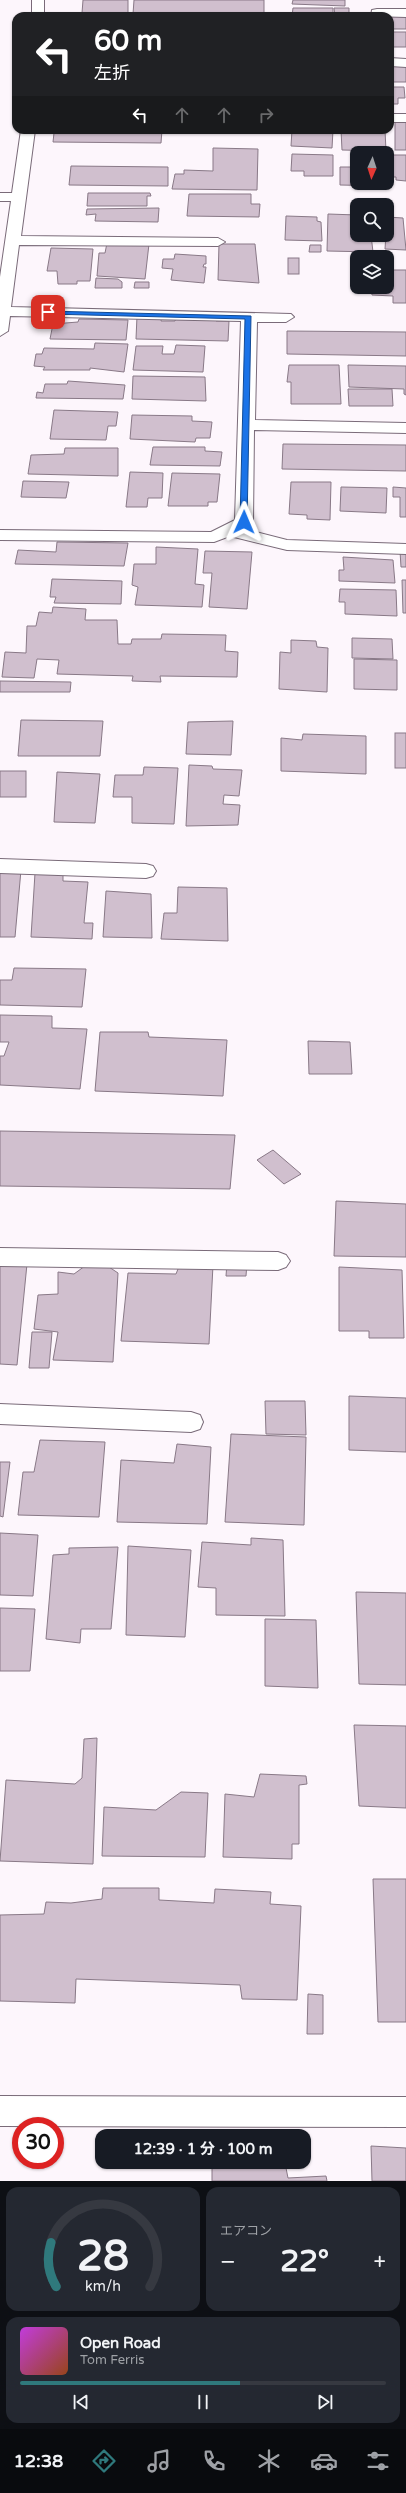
<!DOCTYPE html>
<html lang="ja">
<head>
<meta charset="utf-8">
<style>
  body { margin:0; font-family:"Varela Round","Noto Sans JP",sans-serif; background:#242831; color:#f1f3f6; height:100vh; display:flex; flex-direction:column; font-size:15px; white-space:nowrap }
  * { box-sizing:border-box; margin:0 }
  p { font-size:13px; color:#9ea1a6 }
  .icon { flex:none; width:22px; height:22px; fill:none; stroke:currentColor; stroke-width:2; stroke-linecap:round; stroke-linejoin:round }
  .map { position:relative; height:2181px; overflow:hidden }
  .sheet { display:flex; flex-direction:column; gap:6px; padding:6px; background:#0d0f14; flex:1 }
  .sheet>* { flex:none }
  .hud { position:absolute; left:12px; top:12px; width:382px; height:122px; border-radius:12px; box-shadow:0 1px 3px #0004; background:#202124; color:#fff; overflow:hidden }
  .needle { width:26px; rotate:183deg }
  .buttons { position:absolute; left:350px; top:146px; display:grid; gap:8px }
  .buttons a { display:grid; place-items:center; width:44px; height:44px; border-radius:8px; background:#171b24; box-shadow:0 1px 3px #0004; font-size:20px }
  .speed { position:absolute; left:12px; top:2117px; display:flex; gap:8px; font-size:20px; font-weight:700; text-align:center }
  .speed>* { display:grid; place-content:center; width:52px; height:52px; border-radius:50%; background:#171b24; box-shadow:0 1px 3px #0004; line-height:1 }
  .speed .limit { border:6px solid #d22; background:#fff; color:#111 }
  .pin { position:absolute; display:grid; place-items:center; width:34px; height:34px; color:#fff; margin:-17px; border-radius:8px; box-shadow:0 2px 6px #0006 }
  .me { position:absolute; width:44px; margin:-22px; rotate:1deg; stroke-linejoin:round; filter:drop-shadow(0 0 3px #0008) }
  .turn { display:flex; align-items:center; gap:14px; height:84px; padding:0 16px; font-size:18px }
  .turn .icon { width:52px; height:52px; stroke-width:2.5 }
  .turn b { display:block; font-size:28px; line-height:34px }
  .lanes { display:flex; align-items:center; height:38px; padding:0 16px; background:#0003; justify-content:center; gap:20px; direction:ltr }
  .lanes .off { opacity:.35 }
  .big { font-size:30px; font-weight:700; line-height:1.1 }
  .sheet .tile { flex:1; display:flex; flex-direction:column; justify-content:center; gap:6px; min-width:0; padding:0 14px; border-radius:12px; background:#242831 }
  .sheet .dial { align-items:center; gap:0 }
  .dial svg { height:104px; overflow:visible; fill:none; stroke:#363941; stroke-width:7; stroke-linecap:round; text-anchor:middle }
  .dial text { fill:#f1f3f6; stroke:none }
  .song { display:flex; align-items:center; gap:12px }
  .cover { width:48px; height:48px; border-radius:6px; background:linear-gradient(135deg,hsl(290 70% 55%),hsl(20 70% 35%)) }
  .played { height:4px; border-radius:2px; background:linear-gradient(90deg,#2f797c 60%,#363941 60%) }
  .keys { display:flex; justify-content:space-around; direction:ltr }
  .heat { display:flex; justify-content:space-between; align-items:center; font-size:22px; direction:ltr }
  .sheet .tiles { flex:1; display:grid; gap:6px; grid-template-columns:1fr 1fr }
  .tile:last-child { grid-column:span 2 }
  .trip { position:absolute; left:95px; top:2129px; width:216px; height:40px; border-radius:12px; background:#171b24; box-shadow:0 1px 3px #0004; font-weight:700; line-height:40px; text-align:center }
  .tab-bar { display:flex; height:64px; justify-content:space-around; align-items:center; background:#090b0e; color:#9ea1a6 }
  .tab-bar .icon { width:28px; height:28px }
  .tab-bar .selected { color:#2f797c }
  .tab-bar b { font-size:18px; color:#f1f3f6 }
  .map>svg:first-child { display:block }
  .building { fill:#d0bfce; stroke:#897987 }
  .lines { fill:none; stroke-linecap:round; stroke-linejoin:round }
  .minor-casing { stroke:#7a6b79; stroke-width:2 }
  .minor { fill:#fff; fill-rule:evenodd }
  .route { fill:#1a73e8; stroke:#114b97 }
</style>
</head>
<body>
<div class="map">
<svg width="406" height="2181" viewBox="0 0 406 2181">
  <rect width="100%" height="100%" fill="#fdf6fc"/>
  <!-- building -->
  <g class="building">
    <polygon points="83,0 128,0 128,14 82,13"/>
    <polygon points="134,0 264,0 264,15 133,14"/>
    <polygon points="293,0 345,0 345,6 292,4"/>
    <polygon points="293,8 333,8 333,16 292,16"/>
    <polygon points="334,8 349,8 349,16 335,16"/>
    <rect x="390" y="16" width="16" height="13"/>
    <polygon points="393,32 406,32 406,47 393,47 393,44 390,44"/>
    <polygon points="390,63 406,64 406,82 390,82"/>
    <polygon points="390,87 404,87 405,98 398,98 398,104 390,104"/>
    <rect x="395" y="122" width="11" height="28"/>
    <polygon points="67,130 162,130 161,143 53,142 54,133 67,133"/>
    <polygon points="292,130 333,130 332,148 291,146"/>
    <polygon points="341,130 385,130 386,151 342,150"/>
    <polygon points="213,148 258,149 257,190 172,189 175,174 184,174 184,170 213,171"/>
    <polygon points="292,154 333,155 333,176 304,176 304,171 291,171"/>
    <polygon points="392,155 406,155 406,181 396,180 396,177 392,177"/>
    <polygon points="71,166 168,167 168,186 69,185"/>
    <polygon points="340,167 357,167 357,183 387,183 387,170 388,186 340,185"/>
    <polygon points="88,193 150,193 151,196 147,196 147,206 87,206"/>
    <polygon points="189,194 251,194 251,204 260,204 259,217 187,216"/>
    <polygon points="159,208 158,222 95,221 96,214 86,215 87,209"/>
    <polygon points="328,214 357,215 357,235 371,235 373,252 327,251"/>
    <polygon points="286,216 317,217 317,221 321,222 322,241 285,240"/>
    <polygon points="387,217 403,218 406,250 385,249"/>
    <polygon points="107,243 149,244 145,279 97,276 99,253 105,253"/>
    <polygon points="219,244 255,244 259,283 218,280"/>
    <polygon points="310,245 321,245 321,252 309,252"/>
    <polygon points="51,248 93,249 90,281 77,281 77,284 58,284 57,271 47,271"/>
    <polygon points="175,254 206,256 206,264 204,264 203,267 206,267 204,283 171,280 173,269 162,268 163,259 174,259"/>
    <rect x="288" y="258" width="11" height="16"/>
    <polygon points="387,270 406,270 406,303 393,303 393,296 372,295 371,287 387,287"/>
    <polygon points="96,278 118,279 122,282 122,288 95,288"/>
    <polygon points="135,282 149,282 149,288 134,288"/>
    <polygon points="137,316 162,316 161,321 175,321 176,317 216,318 216,321 229,321 228,341 136,339"/>
    <polygon points="79,319 128,320 126,340 50,339 53,324 78,322"/>
    <polygon points="287,331 406,332 406,356 287,354"/>
    <polygon points="95,343 128,344 124,372 90,368 90,370 43,370 45,367 34,366 36,354 42,354 44,348 94,349"/>
    <polygon points="176,345 205,346 203,372 133,370 136,346 163,346 162,354 174,354"/>
    <polygon points="289,365 339,365 341,404 291,404 291,382 287,382"/>
    <polygon points="348,365 406,366 406,395 404,394 404,389 349,387"/>
    <polygon points="133,376 205,377 206,401 132,399"/>
    <polygon points="68,381 125,385 123,399 36,398 37,392 43,393 45,384 67,384"/>
    <polygon points="348,389 392,389 393,406 349,406"/>
    <polygon points="54,410 118,412 116,426 108,426 106,440 50,439"/>
    <polygon points="132,415 192,416 192,421 212,422 210,438 196,438 195,442 130,439"/>
    <polygon points="283,444 406,445 406,471 282,469"/>
    <polygon points="153,447 205,447 205,451 222,452 220,466 150,465"/>
    <polygon points="65,448 118,448 118,476 28,474 31,455 64,454"/>
    <polygon points="130,472 163,473 162,498 148,498 147,507 126,507"/>
    <polygon points="172,473 220,474 217,502 208,502 208,506 168,506"/>
    <polygon points="23,481 69,482 66,498 21,497"/>
    <polygon points="291,482 331,482 330,520 307,519 307,515 289,514"/>
    <polygon points="341,487 387,488 386,513 340,511"/>
    <polygon points="393,487 406,488 406,517 400,517 400,497 393,497"/>
    <polygon points="57,542 128,543 124,566 15,564 18,550 56,552"/>
    <polygon points="156,547 198,549 195,584 204,585 202,607 135,605 138,587 132,585 134,564 156,564"/>
    <polygon points="205,551 252,552 247,609 209,607 212,573 203,573"/>
    <polygon points="400,551 406,551 406,567 401,567"/>
    <polygon points="343,557 393,560 395,583 339,581 339,570 344,570"/>
    <polygon points="52,579 122,581 121,604 54,603 56,597 50,597"/>
    <polygon points="402,580 406,580 406,613 403,613"/>
    <polygon points="340,589 396,590 397,616 345,614 345,602 339,602"/>
    <polygon points="53,607 86,609 85,620 117,620 118,644 131,644 132,639 161,639 162,634 226,635 225,651 238,652 237,677 160,676 161,682 132,681 133,676 57,674 59,660 37,659 34,678 2,677 5,652 26,653 27,626 36,626 39,612 52,613"/>
    <polygon points="352,638 392,639 393,659 352,658"/>
    <polygon points="291,640 316,641 317,647 328,648 327,692 279,689 280,652 291,653"/>
    <polygon points="354,659 397,660 397,690 354,689"/>
    <polygon points="0,681 71,682 70,692 0,692"/>
    <polygon points="21,720 103,721 100,756 18,756"/>
    <polygon points="233,721 231,755 186,754 188,722"/>
    <rect x="395" y="733" width="11" height="35"/>
    <polygon points="303,734 366,736 366,774 281,771 281,738 302,740"/>
    <polygon points="189,765 212,766 213,769 242,770 239,796 224,795 223,804 240,805 238,825 186,826"/>
    <polygon points="144,767 178,768 174,824 132,823 132,797 113,797 115,775 143,775"/>
    <rect x="0" y="771" width="26" height="26"/>
    <polygon points="57,772 100,774 95,823 54,822"/>
    <polygon points="0,869 21,870 15,937 0,937"/>
    <polygon points="35,873 63,874 63,881 88,882 84,923 93,923 92,939 31,937"/>
    <polygon points="178,887 227,888 228,941 161,939 164,913 177,913"/>
    <polygon points="106,891 151,894 152,938 103,937"/>
    <polygon points="14,968 86,969 82,1007 0,1005 0,980 12,980"/>
    <polygon points="0,1015 52,1016 52,1028 87,1029 80,1089 0,1085 0,1056 4,1056 9,1042 0,1042"/>
    <polygon points="100,1032 148,1032 149,1037 227,1040 223,1096 95,1091"/>
    <polygon points="308,1041 350,1042 352,1074 309,1074"/>
    <polygon points="0,1131 235,1135 230,1189 0,1186"/>
    <polygon points="273,1150 301,1174 284,1184 257,1160"/>
    <polygon points="336,1201 406,1204 406,1257 334,1256"/>
    <polygon points="89,1263 103,1263 118,1273 113,1362 53,1360 58,1332 34,1329 38,1295 58,1294 58,1272 74,1274"/>
    <polygon points="227,1263 247,1263 246,1276 226,1276"/>
    <polygon points="0,1264 27,1264 17,1365 0,1364"/>
    <polygon points="180,1264 213,1265 209,1344 121,1341 128,1273 176,1274"/>
    <polygon points="339,1267 402,1270 404,1338 369,1338 369,1331 339,1331"/>
    <polygon points="32,1332 52,1332 49,1368 29,1368"/>
    <polygon points="349,1396 406,1398 406,1452 349,1450"/>
    <polygon points="265,1401 305,1401 306,1435 266,1434"/>
    <polygon points="231,1434 306,1437 304,1525 225,1522"/>
    <polygon points="40,1440 105,1442 99,1517 18,1515 23,1472 34,1472"/>
    <polygon points="177,1444 211,1447 207,1524 117,1522 121,1460 174,1463"/>
    <polygon points="0,1462 10,1462 3,1517 0,1516"/>
    <polygon points="0,1533 38,1535 33,1596 0,1595"/>
    <polygon points="251,1538 283,1540 285,1616 216,1615 216,1588 198,1587 202,1542 251,1545"/>
    <polygon points="128,1546 191,1550 185,1637 126,1635"/>
    <polygon points="118,1547 111,1629 81,1629 80,1643 46,1639 53,1555 69,1554 69,1548"/>
    <polygon points="356,1592 406,1593 406,1685 359,1684"/>
    <polygon points="0,1608 35,1609 30,1671 0,1671"/>
    <polygon points="265,1619 316,1620 318,1688 265,1686"/>
    <polygon points="354,1725 406,1726 406,1808 359,1806"/>
    <polygon points="97,1738 93,1864 0,1861 6,1780 75,1784 82,1778 84,1739"/>
    <polygon points="260,1774 306,1776 307,1784 299,1785 299,1844 292,1844 292,1859 223,1857 225,1794 254,1797"/>
    <polygon points="181,1792 208,1793 205,1857 102,1856 104,1807 156,1810"/>
    <polygon points="373,1879 406,1879 406,2022 378,2022"/>
    <polygon points="103,1888 159,1888 159,1900 214,1903 215,1889 271,1892 270,1904 301,1906 297,2000 242,1999 240,1985 76,1979 75,2003 0,2001 0,1915 44,1914 46,1902 71,1903 102,1899"/>
    <polygon points="308,1994 323,1995 323,2034 307,2034"/>
    <polygon points="371,2146 406,2148 406,2181 372,2181"/>
    <polygon points="285,2163 288,2178 326,2176 327,2181 212,2181 212,2165"/>
  </g>
  <g class="lines">
    <defs>
      <g id="minor">
        <rect x="32" y="0" width="12" height="16"/>
        <polygon points="377,9 406,9 406,17 371,16 372,10"/>
        <polygon points="390,58 406,59 406,67 390,66"/>
        <rect x="390" y="114" width="16" height="8"/>
        <polygon points="21,130 35,130 21,236 218,238 225,242 218,246 19,245 11,307 291,314 294,317 286,322 257,322 255,420 406,423 406,433 254,430 253,522 244,529 287,540 406,544 406,554 287,550 230,536 214,542 0,540 0,530 211,532 235,520 241,321 10,316 8,331 0,336 0,277 11,201 0,201 0,193 12,193"/>
        <polygon points="0,859 146,864 153,866 156,871 153,876 146,878 0,873"/>
        <polygon points="0,1248 278,1252 286,1255 290,1261 286,1267 278,1270 0,1266"/>
        <polygon points="0,1404 191,1412 200,1415 203,1422 200,1429 191,1432 0,1424"/>
        <polygon points="0,2096 406,2097 406,2127 0,2126"/>
      </g>
    </defs>
    <!-- minor casing -->
    <use href="#minor" class="minor-casing"/>
    <!-- minor -->
    <use href="#minor" class="minor"/>
  </g>
  <!-- route -->
  <polygon class="route" points="46,311 251,316 247,524 240,522 245,319 48,314"/>
</svg>
<div class="buttons">
<a><svg class="needle" viewBox="-14 -14 28 28"><path d="M0-13l5 13h-10z" fill="#e53935"/><path d="M0 13l5-13h-10z" fill="#9ea1a6"/></svg></a>
<a><svg class="icon" aria-label="search" viewBox="0 0 24 24"><circle cx="10" cy="10" r="6"/><path d="M15 15l6 6"/></svg></a>
<a><svg class="icon" aria-label="layers" viewBox="0 0 24 24"><path d="M12 4l9 5-9 5-9-5zM3 14l9 5 9-5"/></svg></a>
</div>
<div class="speed"><div class="limit">30</div></div>
<div class="pin" style="left:48px;top:312px;background:#d93025"><svg class="icon" aria-label="arrive" viewBox="0 0 24 24"><path d="M6 21V4h12l-3 4 3 4H6"/></svg></div>
<svg class="me" style="left:244px;top:522px" viewBox="-20 -20 40 40"><path d="M0-17L14 15 0 8-14 15z" fill="#1a73e8" stroke="#fff" stroke-width="4"/></svg>
<div class="trip">12:39 · 1 分 · 100 m</div>
<div class="hud">
<div class="turn"><svg class="icon" aria-label="left" viewBox="0 0 24 24"><path d="M17 20v-9H6M10 6l-5 5 5 5"/></svg><div><b>60 m</b>左折</div></div>
<div class="lanes"><svg class="icon" aria-label="left" viewBox="0 0 24 24"><path d="M17 20v-9H6M10 6l-5 5 5 5"/></svg><svg class="icon off" aria-label="ahead" viewBox="0 0 24 24"><path d="M12 20V5M6 11l6-6 6 6"/></svg><svg class="icon off" aria-label="ahead" viewBox="0 0 24 24"><path d="M12 20V5M6 11l6-6 6 6"/></svg><svg class="icon off" aria-label="right" viewBox="0 0 24 24"><path d="M7 20v-9h11M14 6l5 5-5 5"/></svg></div>
</div>
</div>
<section class="sheet">
<div class="tiles">
<div class="tile dial"><svg viewBox="0 0 100 80">
<path d="M14 69A42 42 0 1 1 86 69"/>
<path d="M14 69A42 42 0 0 1 10 35" stroke="#2f797c"/>
<text x="50" y="56" font-size="32" font-weight="700">28</text>
<text x="50" y="72" font-size="11">km/h</text>
</svg></div>
<div class="tile"><p>エアコン</p>
<div class="heat"><a>−</a><b class="big">22°</b><a>+</a></div>
</div>
<div class="tile">
<div class="song"><i class="cover"></i><div><b>Open Road</b><p>Tom Ferris</p></div></div>
<div class="played"></div>
<div class="keys"><svg class="icon" aria-label="previous" viewBox="0 0 24 24"><path d="M18 5L8 12l10 7zM5 5v14"/></svg><svg class="icon" aria-label="pause" viewBox="0 0 24 24"><path d="M8 5v14M16 5v14"/></svg><svg class="icon" aria-label="next" viewBox="0 0 24 24"><path d="M6 5l10 7-10 7zM19 5v14"/></svg></div>
</div>
</div>
</section>
<nav class="tab-bar">
<b>12:38</b>
<svg class="icon selected" aria-label="directions" viewBox="0 0 24 24"><path d="M12 3l9 9-9 9-9-9zM9 14v-3h6M13 9l2 2-2 2"/></svg>
<svg class="icon" aria-label="music" viewBox="0 0 24 24"><path d="M9 18V5l10-2v13"/><circle cx="6" cy="18" r="3"/><circle cx="16" cy="16" r="3"/></svg>
<svg class="icon" aria-label="phone" viewBox="0 0 24 24"><path d="M5 4h4l2 5-3 2q2 4 5 5l2-3 5 2v4C11 20 4 13 5 4z"/></svg>
<svg class="icon" aria-label="climate" viewBox="0 0 24 24"><path d="M12 3v18M4 7l16 10M4 17L20 7"/></svg>
<svg class="icon" aria-label="car" viewBox="0 0 24 24"><path d="M5 17H2v-5l4-1 3-4h7l3 4 3 1v5h-3M9 17h6M6 11h13"/><circle cx="7" cy="17" r="2"/><circle cx="17" cy="17" r="2"/></svg>
<svg class="icon" aria-label="filters" viewBox="0 0 24 24"><path d="M4 7h16M4 17h16"/><circle cx="9" cy="7" r="2"/><circle cx="15" cy="17" r="2"/></svg>
</nav>
</body>
</html>
